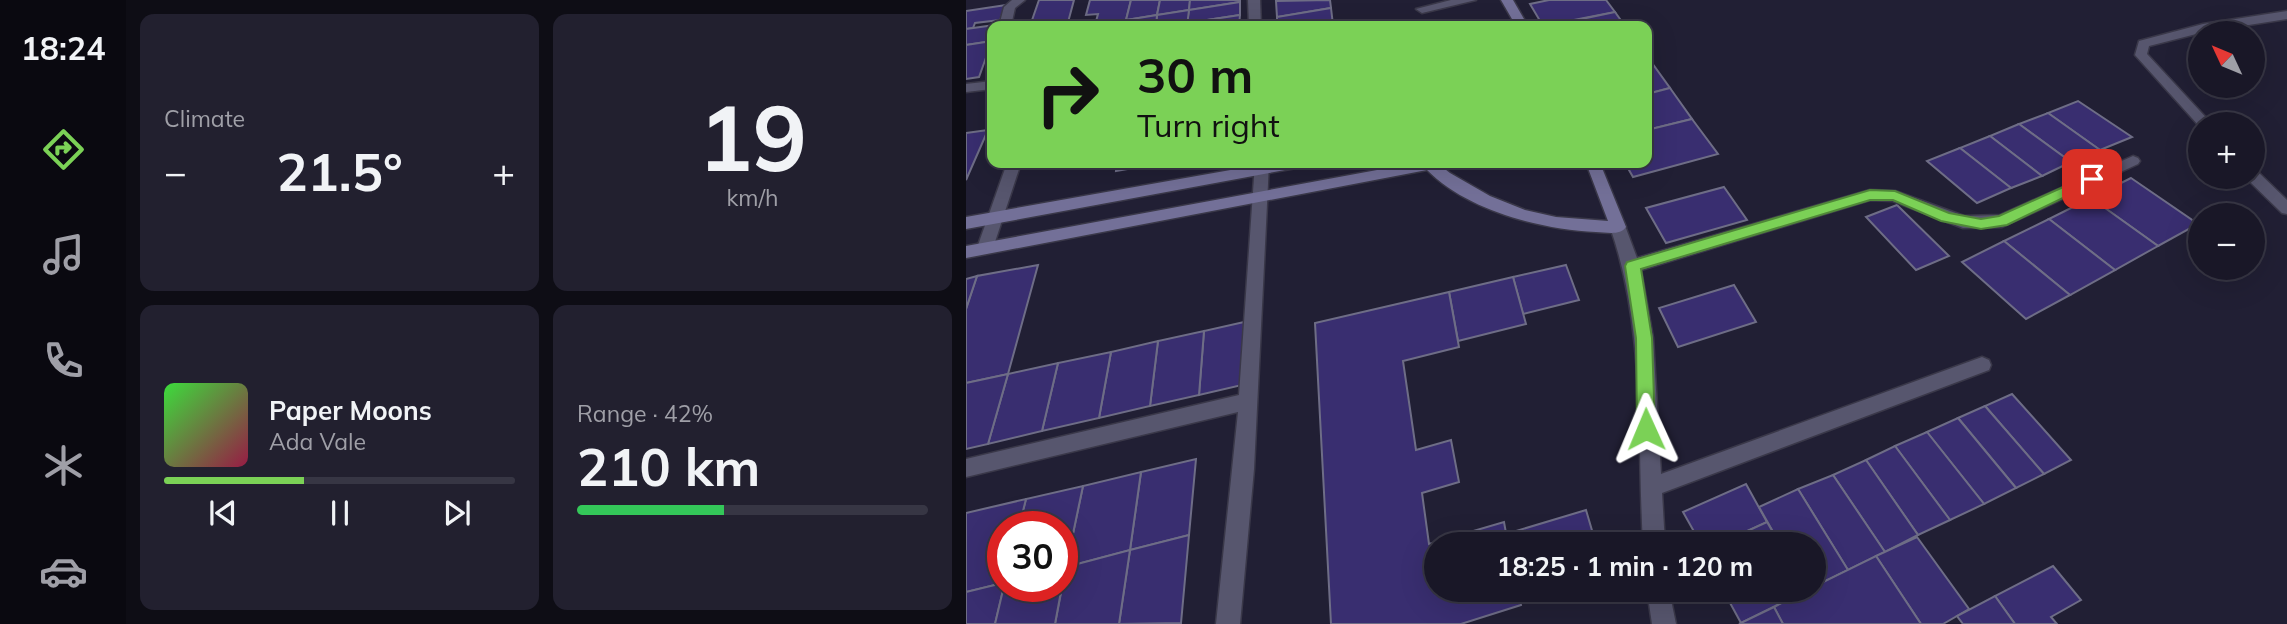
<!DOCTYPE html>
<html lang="en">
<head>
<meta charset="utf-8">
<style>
  body { margin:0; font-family:Mulish,sans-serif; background:#22202f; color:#f1f3f6; height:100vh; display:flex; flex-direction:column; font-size:26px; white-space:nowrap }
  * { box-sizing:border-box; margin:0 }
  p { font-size:23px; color:#9f9fa7 }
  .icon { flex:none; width:38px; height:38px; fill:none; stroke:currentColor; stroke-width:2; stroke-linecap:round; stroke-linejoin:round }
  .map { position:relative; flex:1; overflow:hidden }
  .side { display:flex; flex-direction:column; gap:14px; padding:14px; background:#0e0d15; width:840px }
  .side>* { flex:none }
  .hud { position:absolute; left:21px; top:21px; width:665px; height:147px; border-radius:14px; box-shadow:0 7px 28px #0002,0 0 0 2px #373644; background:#7bd156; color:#111; overflow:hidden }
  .needle { width:46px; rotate:314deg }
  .tools { position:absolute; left:1222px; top:21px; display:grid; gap:14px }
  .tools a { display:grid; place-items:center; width:77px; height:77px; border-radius:50%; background:#191727; box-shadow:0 7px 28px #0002,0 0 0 2px #373644; font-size:35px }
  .speed { position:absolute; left:21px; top:511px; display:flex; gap:14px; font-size:35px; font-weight:700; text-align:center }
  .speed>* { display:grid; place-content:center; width:91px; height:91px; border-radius:50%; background:#191727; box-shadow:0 7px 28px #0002,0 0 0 2px #373644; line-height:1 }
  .speed .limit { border:10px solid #d22; background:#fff; color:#111 }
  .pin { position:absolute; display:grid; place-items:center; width:60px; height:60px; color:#fff; margin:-30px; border-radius:14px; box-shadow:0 4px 10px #0006 }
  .me { position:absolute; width:77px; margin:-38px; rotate:359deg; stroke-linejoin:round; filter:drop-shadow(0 0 5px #0008) }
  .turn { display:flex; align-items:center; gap:24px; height:147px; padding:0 35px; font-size:32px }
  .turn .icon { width:91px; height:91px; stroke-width:2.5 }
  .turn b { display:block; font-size:49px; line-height:60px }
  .big { font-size:52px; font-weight:700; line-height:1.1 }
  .side .tile { flex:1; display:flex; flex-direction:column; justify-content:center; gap:10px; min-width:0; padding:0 24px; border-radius:14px; background:#22202f }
  .side .dial { align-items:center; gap:0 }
  .dial b { font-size:91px; line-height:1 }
  .song { display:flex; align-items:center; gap:21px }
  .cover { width:84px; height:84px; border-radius:10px; background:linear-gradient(135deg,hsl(120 70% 55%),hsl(340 70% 35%)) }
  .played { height:7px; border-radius:4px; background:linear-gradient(90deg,#7bd156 40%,#373644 40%) }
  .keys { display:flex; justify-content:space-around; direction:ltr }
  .heat { display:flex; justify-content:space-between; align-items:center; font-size:38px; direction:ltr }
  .charge { height:10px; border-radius:5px; background:linear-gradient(90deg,#34c759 42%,#373644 0) }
  .side .tiles { flex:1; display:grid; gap:14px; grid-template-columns:repeat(2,1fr) }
  .trip { position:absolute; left:458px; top:532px; width:402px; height:70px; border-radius:35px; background:#191727; box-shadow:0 7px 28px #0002,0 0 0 2px #373644; font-weight:700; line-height:70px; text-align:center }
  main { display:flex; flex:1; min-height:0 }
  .tab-bar { display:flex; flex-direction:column; width:126px; justify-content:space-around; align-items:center; background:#0a0910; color:#9f9fa7 }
  .tab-bar .icon { width:49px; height:49px }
  .tab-bar .selected { color:#7bd156 }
  .tab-bar b { font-size:32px; color:#f1f3f6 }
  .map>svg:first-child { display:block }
  .building { fill:#392e70; stroke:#6e6d86; stroke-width:2 }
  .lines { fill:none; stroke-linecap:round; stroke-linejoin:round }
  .street-casing { stroke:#3a3849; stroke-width:3 }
  .secondary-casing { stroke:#3a3849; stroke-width:3 }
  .street { fill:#57566e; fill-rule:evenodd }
  .secondary { fill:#737098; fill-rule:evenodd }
  .route { fill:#7bd156; stroke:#508838; stroke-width:2 }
</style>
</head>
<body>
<main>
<nav class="tab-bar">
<b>18:24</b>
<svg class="icon selected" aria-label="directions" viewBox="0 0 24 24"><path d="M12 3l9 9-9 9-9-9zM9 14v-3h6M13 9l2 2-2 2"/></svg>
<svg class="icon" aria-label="music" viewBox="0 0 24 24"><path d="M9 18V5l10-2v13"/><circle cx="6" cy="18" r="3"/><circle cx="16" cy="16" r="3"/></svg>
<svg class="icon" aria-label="phone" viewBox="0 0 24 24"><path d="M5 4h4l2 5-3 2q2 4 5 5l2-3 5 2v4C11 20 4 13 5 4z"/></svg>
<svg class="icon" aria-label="climate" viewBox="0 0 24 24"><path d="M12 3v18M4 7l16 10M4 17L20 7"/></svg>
<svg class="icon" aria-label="car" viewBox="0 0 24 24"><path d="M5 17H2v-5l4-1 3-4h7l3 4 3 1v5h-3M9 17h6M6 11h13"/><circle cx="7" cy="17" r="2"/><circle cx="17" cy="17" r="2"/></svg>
</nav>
<section class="side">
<div class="tiles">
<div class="tile"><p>Climate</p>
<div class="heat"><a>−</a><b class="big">21.5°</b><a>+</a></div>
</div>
<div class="tile dial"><b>19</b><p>km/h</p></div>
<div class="tile">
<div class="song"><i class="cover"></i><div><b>Paper Moons</b><p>Ada Vale</p></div></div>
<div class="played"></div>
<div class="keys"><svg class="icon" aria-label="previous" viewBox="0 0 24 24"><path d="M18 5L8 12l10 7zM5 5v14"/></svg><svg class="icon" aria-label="pause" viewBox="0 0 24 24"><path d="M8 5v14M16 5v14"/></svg><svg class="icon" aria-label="next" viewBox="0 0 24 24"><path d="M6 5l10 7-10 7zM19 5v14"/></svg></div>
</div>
<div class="tile"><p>Range · 42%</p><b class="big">210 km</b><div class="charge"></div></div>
</div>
</section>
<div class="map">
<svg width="1321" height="624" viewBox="0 0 1321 624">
  <rect width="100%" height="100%" fill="#211f34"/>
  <!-- building -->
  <g class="building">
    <polygon points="73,0 108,0 101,26 64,26"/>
    <polygon points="124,0 165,0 160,20 129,25 132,14 120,15"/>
    <polygon points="165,0 194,0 191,15 160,20"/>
    <polygon points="194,0 224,0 223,10 191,15"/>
    <polygon points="224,0 274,0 274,2 223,10"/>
    <polygon points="364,0 365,8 311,17 310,1"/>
    <polygon points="583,0 640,0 649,12 577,26 564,4"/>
    <polygon points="274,2 274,15 221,23 223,10"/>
    <polygon points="40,5 34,20 9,23 7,28 0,29 0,11"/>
    <polygon points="365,8 367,25 311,26 311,17"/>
    <polygon points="223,10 221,26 190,26 191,15"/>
    <polygon points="649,12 659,26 582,26"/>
    <polygon points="191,15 190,26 159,26 160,20"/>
    <polygon points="274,15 273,26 221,26 221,23"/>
    <polygon points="160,20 159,26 129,26 129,25"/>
    <polygon points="36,24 34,26 26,26 26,41 0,45 0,29"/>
    <polygon points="26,41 13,77 0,79 0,45"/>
    <polygon points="681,56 704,88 681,94"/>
    <polygon points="704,88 726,119 681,130 681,94"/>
    <polygon points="1112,101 1166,137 1134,150 1082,113"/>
    <polygon points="1082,113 1134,150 1105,162 1053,124"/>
    <polygon points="726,119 752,154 667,177 659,163 681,163 681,130"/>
    <polygon points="1053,124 1105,162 1076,176 1024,136"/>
    <polygon points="22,130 0,180 0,133"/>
    <polygon points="1024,136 1076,176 1045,188 994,148"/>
    <polygon points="994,148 1045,188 1011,203 961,161"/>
    <polygon points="151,163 196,163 150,171"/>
    <polygon points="1165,178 1232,224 1192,246 1125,198"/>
    <polygon points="758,187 781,220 700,243 680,208"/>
    <polygon points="1125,198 1192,246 1149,270 1083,219"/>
    <polygon points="931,205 983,256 950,270 900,217"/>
    <polygon points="1083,219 1149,270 1104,295 1038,241"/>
    <polygon points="1038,241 1104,295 1060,319 996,262"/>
    <polygon points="72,265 42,374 0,383 0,309 11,276"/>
    <polygon points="600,265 613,300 557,314 547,277"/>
    <polygon points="11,276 0,309 0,279"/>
    <polygon points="547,277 560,324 492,341 483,292"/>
    <polygon points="768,285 790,322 712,347 693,308"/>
    <polygon points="483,292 493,347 437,361 450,450 485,440 493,482 456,493 463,544 538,522 542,544 471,544 471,590 552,590 555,605 495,624 365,624 349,323"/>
    <polygon points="278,322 276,385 233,395 238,331"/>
    <polygon points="238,331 233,395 184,406 192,341"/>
    <polygon points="192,341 184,406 133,418 145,352"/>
    <polygon points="145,352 133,418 76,431 92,363"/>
    <polygon points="92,363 76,431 22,444 42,374"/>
    <polygon points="42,374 22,444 0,449 0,383"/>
    <polygon points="1046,394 1105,460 1078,474 1019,406"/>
    <polygon points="1019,406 1078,474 1050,488 992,418"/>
    <polygon points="992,418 1050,488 1018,504 961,432"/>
    <polygon points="961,432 1018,504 984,520 929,446"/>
    <polygon points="929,446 984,520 952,535 900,460"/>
    <polygon points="230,459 223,535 164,550 175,472"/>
    <polygon points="900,460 952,535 919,552 867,475"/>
    <polygon points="175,472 164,550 100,567 117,486"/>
    <polygon points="867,475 919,552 882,570 832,489"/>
    <polygon points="780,484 801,522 753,544 735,544 717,512"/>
    <polygon points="117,486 100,567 96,567 96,527 53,527 60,499"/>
    <polygon points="832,489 882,570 849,586 849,544 814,544 793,507"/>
    <polygon points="60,499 53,527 37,527 37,583 0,592 0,513"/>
    <polygon points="620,510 630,544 542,544 540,534"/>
    <polygon points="801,522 814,544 753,544"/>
    <polygon points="223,535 215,623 153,624 164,550"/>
    <polygon points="951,537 1003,609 977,624 955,624 910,556"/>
    <polygon points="164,550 153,624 89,624 100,567"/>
    <polygon points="910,556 955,624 817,624 808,607 841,590 849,590 849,586"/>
    <polygon points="1087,566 1115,600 1085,617 1091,624 1049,624 1029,596"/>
    <polygon points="37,583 38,586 29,624 0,624 0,592"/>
    <polygon points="38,586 96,586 89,624 29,624"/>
    <polygon points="757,590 841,590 775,623"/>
    <polygon points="1029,596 1049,624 997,624 991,616"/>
    <polygon points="808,607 817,624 773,624"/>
  </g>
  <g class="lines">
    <defs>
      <g id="street">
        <polygon points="46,0 59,0 49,8 45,26 33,26 38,7"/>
        <polygon points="282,0 294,0 295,26 283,26"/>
        <polygon points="485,0 510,0 456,13 450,9"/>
        <polygon points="1321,11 1321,19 1238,32 1183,46 1181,54 1246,124 1234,124 1234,127 1169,55 1173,41 1237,24"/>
        <polygon points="26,81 26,89 0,92 0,84"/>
        <path d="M1167,156L1172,158L1174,161L1172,164L1036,227L997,228L927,201L904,200L675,270L687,338L695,474L1016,357L1023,360L1025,365L1023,370L696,493L699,544H677C671,439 680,329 644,227L646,223H658L671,258L904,190L929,191L998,216L1034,215Z"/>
        <polygon points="41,163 55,163 27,248 19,254 11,248"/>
        <polygon points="289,163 303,163 288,469 274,624 250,624 272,412 0,477 0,459 273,395"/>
        <polygon points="1286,170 1291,171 1321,200 1321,214 1316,213 1281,179 1286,177"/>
        <polygon points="681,590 703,590 710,624 686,624"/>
      </g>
      <g id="secondary">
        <polygon points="535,0 547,0 562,26 550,26"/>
        <polygon points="304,163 337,163 330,168 0,229 0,217"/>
        <path d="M449,163H471L484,173L524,196L559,210L590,217L642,221L620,163H634L660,227C654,236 640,232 630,232C574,229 502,211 461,170L0,258V246Z"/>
      </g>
    </defs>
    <!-- street casing -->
    <use href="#street" class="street-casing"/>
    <!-- secondary casing -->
    <use href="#secondary" class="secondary-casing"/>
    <!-- street -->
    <use href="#street" class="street"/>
    <!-- secondary -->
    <use href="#secondary" class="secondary"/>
  </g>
  <!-- route -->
  <polygon class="route" points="1126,174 1132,179 1130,182 1041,225 1015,229 975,221 927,200 904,200 675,269 686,338 689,429 687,435 680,437 674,435 671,429 670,338 659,266 661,262 904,190 929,191 983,213 1015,219 1033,216"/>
</svg>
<div class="tools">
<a><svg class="needle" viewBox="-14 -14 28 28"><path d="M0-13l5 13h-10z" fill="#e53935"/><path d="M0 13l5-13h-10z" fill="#9f9fa7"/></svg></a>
<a>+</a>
<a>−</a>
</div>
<div class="speed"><div class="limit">30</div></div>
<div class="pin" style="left:1126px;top:179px;background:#d93025"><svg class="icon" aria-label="arrive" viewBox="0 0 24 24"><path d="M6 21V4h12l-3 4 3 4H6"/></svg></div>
<svg class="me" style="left:680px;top:429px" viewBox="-20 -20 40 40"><path d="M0-17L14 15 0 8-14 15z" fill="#7bd156" stroke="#fff" stroke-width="4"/></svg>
<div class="trip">18:25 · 1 min · 120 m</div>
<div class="hud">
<div class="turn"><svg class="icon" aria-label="right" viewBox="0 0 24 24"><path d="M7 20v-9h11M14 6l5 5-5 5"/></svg><div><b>30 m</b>Turn right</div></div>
</div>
</div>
</main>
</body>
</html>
